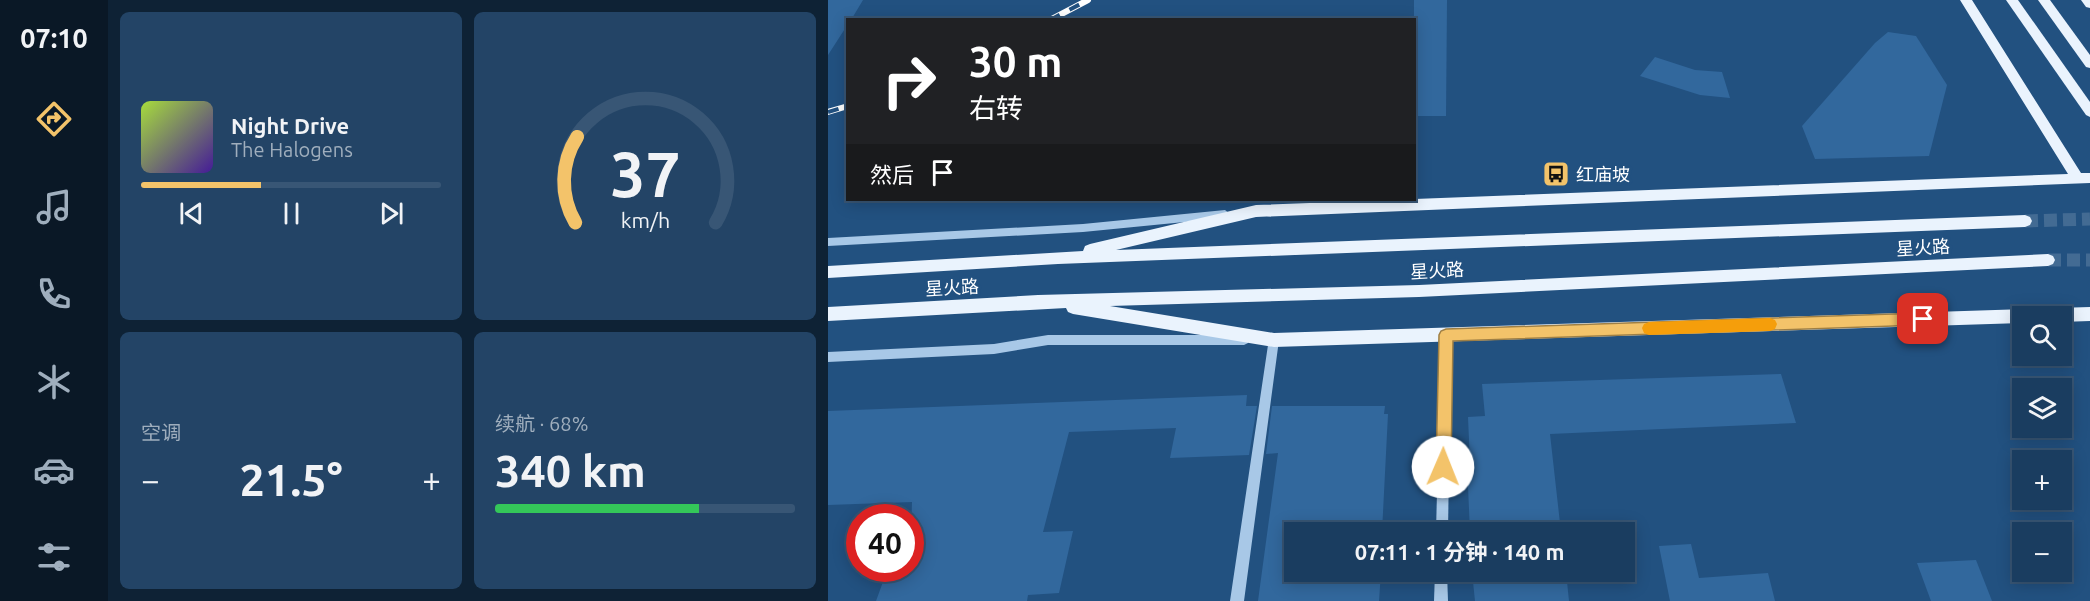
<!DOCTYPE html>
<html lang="zh">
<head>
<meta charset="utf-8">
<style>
  body { margin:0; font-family:Ubuntu,"Noto Sans SC",sans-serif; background:#234466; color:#f1f3f6; height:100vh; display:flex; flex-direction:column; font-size:22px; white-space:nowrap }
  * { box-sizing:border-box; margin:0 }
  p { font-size:20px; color:#9faebd }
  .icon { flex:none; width:33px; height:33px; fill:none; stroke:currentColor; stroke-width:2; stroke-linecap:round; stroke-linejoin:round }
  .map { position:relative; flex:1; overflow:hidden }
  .drawer { display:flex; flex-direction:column; gap:12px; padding:12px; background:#0e2235; width:720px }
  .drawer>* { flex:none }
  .guide { position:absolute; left:18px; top:18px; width:570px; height:183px; border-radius:0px; box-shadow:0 3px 15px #0003,0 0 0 2px #385675; background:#202124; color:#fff; overflow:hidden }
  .buttons { position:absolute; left:1184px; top:306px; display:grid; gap:12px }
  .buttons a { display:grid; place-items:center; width:60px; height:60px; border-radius:0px; background:#1a3d60; box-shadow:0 3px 15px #0003,0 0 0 2px #385675; font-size:30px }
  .speed { position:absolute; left:18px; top:504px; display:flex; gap:12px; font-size:30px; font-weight:700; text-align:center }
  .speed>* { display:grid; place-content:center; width:78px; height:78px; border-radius:50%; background:#1a3d60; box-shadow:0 3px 15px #0003,0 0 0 2px #385675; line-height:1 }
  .speed .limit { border:9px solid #d22; background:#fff; color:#111 }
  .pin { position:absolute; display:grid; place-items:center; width:51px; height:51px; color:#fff; margin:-26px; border-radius:12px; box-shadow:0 3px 9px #0006 }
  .me { position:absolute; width:66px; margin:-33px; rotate:1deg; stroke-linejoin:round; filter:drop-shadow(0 0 4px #0008) }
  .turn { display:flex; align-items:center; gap:21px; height:126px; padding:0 24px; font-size:27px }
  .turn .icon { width:78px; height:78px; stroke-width:2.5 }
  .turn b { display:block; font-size:42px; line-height:51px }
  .then { display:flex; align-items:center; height:57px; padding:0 24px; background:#0003; gap:12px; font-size:22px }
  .big { font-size:45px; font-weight:700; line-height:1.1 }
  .drawer .tile { flex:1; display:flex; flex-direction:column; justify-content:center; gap:9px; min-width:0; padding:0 21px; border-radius:9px; background:#234466 }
  .drawer .dial { align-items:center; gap:0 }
  .dial svg { height:156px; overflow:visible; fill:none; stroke:#385675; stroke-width:7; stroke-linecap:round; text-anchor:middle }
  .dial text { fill:#f1f3f6; stroke:none }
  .song { display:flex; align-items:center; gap:18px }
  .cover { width:72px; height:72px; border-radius:9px; background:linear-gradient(135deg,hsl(80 70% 55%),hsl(260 70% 35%)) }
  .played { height:6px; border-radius:3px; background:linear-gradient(90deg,#f3c36a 40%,#385675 40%) }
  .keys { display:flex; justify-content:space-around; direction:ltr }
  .heat { display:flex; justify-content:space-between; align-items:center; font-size:33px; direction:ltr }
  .charge { height:9px; border-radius:4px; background:linear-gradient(90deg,#34c759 68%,#385675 0) }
  .drawer .tiles { flex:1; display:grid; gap:12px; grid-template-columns:repeat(2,1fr) }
  .trip { position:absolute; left:456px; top:522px; width:351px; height:60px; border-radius:0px; background:#1a3d60; box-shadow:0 3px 15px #0003,0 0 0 2px #385675; font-weight:700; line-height:60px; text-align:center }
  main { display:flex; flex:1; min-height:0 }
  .dock { display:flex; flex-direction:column; width:108px; justify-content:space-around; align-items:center; background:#0a1826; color:#9faebd }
  .dock .icon { width:42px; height:42px }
  .dock .selected { color:#f3c36a }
  .dock b { font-size:27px; color:#f1f3f6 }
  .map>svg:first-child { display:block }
  .building { fill:#32689d }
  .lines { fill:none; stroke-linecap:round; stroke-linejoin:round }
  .major-tunnel { stroke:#436b93; stroke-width:13; stroke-dasharray:13 6; stroke-linecap:butt }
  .minor { fill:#a8c8e7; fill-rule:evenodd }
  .major { fill:#eaf3fd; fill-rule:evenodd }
  .rail-casing { stroke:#fff; stroke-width:6 }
  .rail { stroke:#225180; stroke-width:4; stroke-dasharray:11; stroke-linecap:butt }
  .route { fill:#f3c36a; stroke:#9e7f45; stroke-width:1.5 }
  .slow { fill:#f59e0b }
  .labels { text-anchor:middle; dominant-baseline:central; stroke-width:6; stroke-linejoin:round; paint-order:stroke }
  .poi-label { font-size:18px; fill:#fff; stroke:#225180; text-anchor:start }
  .street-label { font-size:18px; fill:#fff; stroke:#225180 }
</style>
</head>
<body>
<main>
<nav class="dock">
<b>07:10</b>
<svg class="icon selected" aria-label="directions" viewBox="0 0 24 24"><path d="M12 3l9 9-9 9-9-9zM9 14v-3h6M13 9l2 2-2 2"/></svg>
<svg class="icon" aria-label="music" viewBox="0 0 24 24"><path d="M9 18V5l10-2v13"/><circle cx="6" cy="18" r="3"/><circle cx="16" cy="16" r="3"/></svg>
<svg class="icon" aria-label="phone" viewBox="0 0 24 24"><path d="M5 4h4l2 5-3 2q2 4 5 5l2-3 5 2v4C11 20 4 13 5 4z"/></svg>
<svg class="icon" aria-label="climate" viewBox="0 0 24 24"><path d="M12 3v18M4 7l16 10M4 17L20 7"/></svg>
<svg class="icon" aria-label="car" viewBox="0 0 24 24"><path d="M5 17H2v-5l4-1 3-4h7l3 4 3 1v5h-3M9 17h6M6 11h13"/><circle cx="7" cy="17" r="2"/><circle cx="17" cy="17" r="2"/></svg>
<svg class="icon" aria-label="filters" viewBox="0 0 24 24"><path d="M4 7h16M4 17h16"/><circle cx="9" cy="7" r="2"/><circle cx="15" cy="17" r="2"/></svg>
</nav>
<section class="drawer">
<div class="tiles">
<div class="tile">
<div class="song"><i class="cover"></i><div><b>Night Drive</b><p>The Halogens</p></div></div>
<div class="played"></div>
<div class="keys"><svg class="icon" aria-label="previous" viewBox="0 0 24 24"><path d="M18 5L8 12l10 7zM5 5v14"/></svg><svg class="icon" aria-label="pause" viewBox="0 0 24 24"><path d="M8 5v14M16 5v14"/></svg><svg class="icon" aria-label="next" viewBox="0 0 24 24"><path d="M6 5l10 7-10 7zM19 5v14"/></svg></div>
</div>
<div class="tile dial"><svg viewBox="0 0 100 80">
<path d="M14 69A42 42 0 1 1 86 69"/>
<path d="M14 69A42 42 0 0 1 15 25" stroke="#f3c36a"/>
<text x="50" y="56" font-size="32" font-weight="700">37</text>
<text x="50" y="72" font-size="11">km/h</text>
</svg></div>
<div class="tile"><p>空调</p>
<div class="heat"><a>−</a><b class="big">21.5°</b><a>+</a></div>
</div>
<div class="tile"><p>续航 · 68%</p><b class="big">340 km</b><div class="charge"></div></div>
</div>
</section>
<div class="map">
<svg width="1262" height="601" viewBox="0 0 1262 601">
  <rect width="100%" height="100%" fill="#225180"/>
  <!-- building -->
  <g class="building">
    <polygon points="0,0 35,0 23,20 20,20 20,24 0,55"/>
    <polygon points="586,0 619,0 618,116 586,116"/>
    <polygon points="1060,32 1088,36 1119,85 1101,156 987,159 974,126 1047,43"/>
    <polygon points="827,57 867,70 894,72 902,98 872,95 812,76"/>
    <polygon points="953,374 968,423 722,434 733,532 642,532 639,463 642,463 640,417 657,416 654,384"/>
    <polygon points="419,395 418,406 429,406 421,455 342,458 348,428 241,432 215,532 245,531 231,593 200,595 199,601 48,601 60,568 82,568 84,502 0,505 0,411"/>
    <polygon points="444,406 557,406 556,414 560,414 554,532 466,532 466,572 553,572 551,601 430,601 450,453 438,454"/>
    <polygon points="863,544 871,578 940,573 947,601 842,601 831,546"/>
    <polygon points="1148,560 1164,601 1103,601 1089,563"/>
    <polygon points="644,572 738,572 741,601 647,601"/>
  </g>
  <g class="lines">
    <!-- major-tunnel -->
    <g class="major-tunnel">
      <polyline points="1197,221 1262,219"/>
      <polyline points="1220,260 1262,260"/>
    </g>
    <!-- minor -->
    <g class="minor">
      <polygon points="397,210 402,214 397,218 255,232 0,246 0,238 255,224"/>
      <polygon points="618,330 622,332 623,335 620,532 608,532 613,335 614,332"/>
      <polygon points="220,335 416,335 420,337 421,340 420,343 416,345 220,345 166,354 0,362 0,352 166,344"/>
      <polygon points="440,335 450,337 451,340 416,601 402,601 440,345 436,343 435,340 436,337"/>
      <polygon points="607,572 619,572 620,601 606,601"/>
    </g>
    <!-- major -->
    <g class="major">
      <polygon points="1132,0 1144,0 1253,173 1262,173 1262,183 428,217 288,250 1197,215 1202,217 1204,221 1202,225 1197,227 230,264 0,278 0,266 255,251 257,246 262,244 428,205 1240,174"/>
      <polygon points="1178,0 1190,0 1262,102 1262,117 1258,115"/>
      <polygon points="1210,0 1222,0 1262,55 1262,68 1258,67"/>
      <polygon points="1253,0 1262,0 1262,8 1258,7"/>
      <polygon points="1220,254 1225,256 1227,260 1225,264 1220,266 591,297 282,306 446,333 1262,307 1262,321 1233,322 1233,316 1194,316 1194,323 446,347 245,314 240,312 238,308 0,321 0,307 210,295 591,285"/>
    </g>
    <defs>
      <g id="rail">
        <polyline points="222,20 260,0"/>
        <polyline points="0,112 20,106"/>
      </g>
    </defs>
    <!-- rail casing -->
    <use href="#rail" class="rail-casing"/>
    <!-- rail -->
    <use href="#rail" class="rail"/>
  </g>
  <!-- route -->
  <polygon class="route" points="1095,313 1100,315 1102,319 1100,324 1095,325 625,341 623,467 621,472 615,474 610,472 608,467 611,335 613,331 618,329"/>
  <!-- slow -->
  <polygon class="slow" points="942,318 947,320 949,324 947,329 942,331 821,335 816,333 814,328 816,324 821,322"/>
  <!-- icons -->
  <defs>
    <symbol id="bus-square" viewBox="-11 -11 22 22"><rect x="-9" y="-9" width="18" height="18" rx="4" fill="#f3c36a" stroke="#225180"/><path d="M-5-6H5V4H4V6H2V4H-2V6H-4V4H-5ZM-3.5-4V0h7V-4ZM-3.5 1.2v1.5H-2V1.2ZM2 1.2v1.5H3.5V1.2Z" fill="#111"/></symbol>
  </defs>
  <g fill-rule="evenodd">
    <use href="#bus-square" x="713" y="159" width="30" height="30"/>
  </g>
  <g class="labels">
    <!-- poi labels -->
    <g class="poi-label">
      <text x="748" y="174">红庙坡</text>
    </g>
    <!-- street labels -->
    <g class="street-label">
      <text transform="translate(1095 247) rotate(-3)">星火路</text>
      <text transform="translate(609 270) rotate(-3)">星火路</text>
      <text transform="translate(124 287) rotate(-3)">星火路</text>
    </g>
  </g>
</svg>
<div class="buttons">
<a><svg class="icon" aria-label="search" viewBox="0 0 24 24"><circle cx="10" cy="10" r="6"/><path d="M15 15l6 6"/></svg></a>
<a><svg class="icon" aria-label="layers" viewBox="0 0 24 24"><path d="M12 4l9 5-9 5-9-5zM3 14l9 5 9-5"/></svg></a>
<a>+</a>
<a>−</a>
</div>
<div class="speed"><div class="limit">40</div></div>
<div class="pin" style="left:1095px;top:319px;background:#d93025"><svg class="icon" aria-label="arrive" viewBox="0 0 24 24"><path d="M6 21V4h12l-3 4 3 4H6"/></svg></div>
<svg class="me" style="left:615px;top:467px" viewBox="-20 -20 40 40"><circle r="19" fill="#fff"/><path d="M0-13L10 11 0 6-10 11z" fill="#f3c36a"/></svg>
<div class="trip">07:11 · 1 分钟 · 140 m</div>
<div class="guide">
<div class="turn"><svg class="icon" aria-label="right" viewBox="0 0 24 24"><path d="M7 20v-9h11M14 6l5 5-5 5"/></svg><div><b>30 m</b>右转</div></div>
<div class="then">然后<svg class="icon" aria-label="arrive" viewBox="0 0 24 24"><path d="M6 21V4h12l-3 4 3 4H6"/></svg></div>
</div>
</div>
</main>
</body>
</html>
